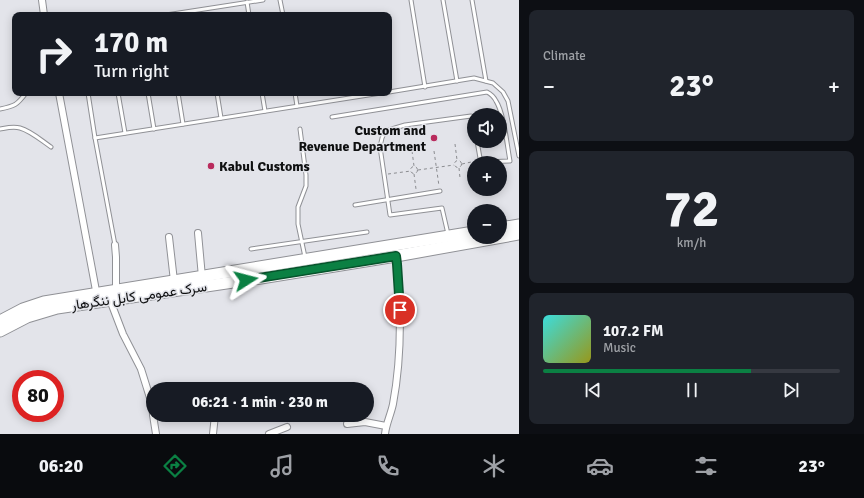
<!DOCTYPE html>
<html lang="en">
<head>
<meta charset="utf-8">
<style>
  body { margin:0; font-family:Signika,Vazirmatn,sans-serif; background:#20242c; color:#f1f3f6; height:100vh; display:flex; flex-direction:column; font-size:15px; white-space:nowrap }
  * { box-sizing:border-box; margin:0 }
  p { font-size:13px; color:#9ea1a6 }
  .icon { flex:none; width:22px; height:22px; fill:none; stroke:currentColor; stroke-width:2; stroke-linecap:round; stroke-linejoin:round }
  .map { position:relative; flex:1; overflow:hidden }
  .panel { display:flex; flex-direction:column; gap:10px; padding:10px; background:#0d0f14; width:345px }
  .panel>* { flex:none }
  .guide { position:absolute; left:12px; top:12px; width:380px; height:84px; border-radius:8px; box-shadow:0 2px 10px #0003; background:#171b24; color:#f1f3f6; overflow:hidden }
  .fabs { position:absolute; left:467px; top:108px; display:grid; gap:8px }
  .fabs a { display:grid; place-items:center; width:40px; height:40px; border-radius:50%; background:#171b24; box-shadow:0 2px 10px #0003; font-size:20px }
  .speed { position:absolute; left:12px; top:370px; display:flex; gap:8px; font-size:20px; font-weight:700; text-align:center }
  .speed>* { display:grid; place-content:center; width:52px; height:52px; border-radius:50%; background:#171b24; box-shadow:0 2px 10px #0003; line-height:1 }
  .speed .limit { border:6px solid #d22; background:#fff; color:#111 }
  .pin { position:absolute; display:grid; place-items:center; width:34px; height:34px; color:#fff; margin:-17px; border:2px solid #fff; border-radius:50%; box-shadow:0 1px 4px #0007 }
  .me { position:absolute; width:44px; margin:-22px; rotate:81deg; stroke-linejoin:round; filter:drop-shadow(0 0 3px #0008) }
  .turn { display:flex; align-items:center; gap:14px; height:84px; padding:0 16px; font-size:18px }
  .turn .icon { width:52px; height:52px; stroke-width:2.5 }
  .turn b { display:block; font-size:28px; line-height:34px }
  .big { font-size:30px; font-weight:800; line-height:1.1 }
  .panel .widget { flex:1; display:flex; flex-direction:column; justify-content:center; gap:6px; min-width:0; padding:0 14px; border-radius:8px; background:#20242c }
  .panel .dial { align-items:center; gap:0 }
  .dial b { font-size:52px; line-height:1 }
  .song { display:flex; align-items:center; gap:12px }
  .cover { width:48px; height:48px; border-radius:6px; background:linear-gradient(135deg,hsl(180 70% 55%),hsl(60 70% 35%)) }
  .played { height:4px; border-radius:2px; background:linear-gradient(90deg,#0b8043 70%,#363941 70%) }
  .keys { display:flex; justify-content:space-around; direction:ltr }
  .heat { display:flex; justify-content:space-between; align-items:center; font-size:22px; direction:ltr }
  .trip { position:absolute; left:146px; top:382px; width:228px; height:40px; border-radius:20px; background:#171b24; box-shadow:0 2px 10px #0003; font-weight:800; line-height:40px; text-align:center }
  .dock { display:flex; height:64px; justify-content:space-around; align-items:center; background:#090b0e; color:#9ea1a6 }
  .dock .icon { width:28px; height:28px }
  .dock .on { color:#0b8043 }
  .dock b { font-size:18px; color:#f1f3f6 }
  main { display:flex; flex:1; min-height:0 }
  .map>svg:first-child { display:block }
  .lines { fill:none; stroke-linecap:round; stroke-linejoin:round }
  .lane-casing { stroke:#909196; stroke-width:5 }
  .street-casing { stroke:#909196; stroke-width:8 }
  .highway-casing { stroke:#909196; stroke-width:13 }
  .path { stroke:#8b8c90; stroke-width:1; stroke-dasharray:3 3; stroke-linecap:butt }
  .lane { stroke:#fff; stroke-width:3 }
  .street { stroke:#fff; stroke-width:6 }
  .highway { stroke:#fff; stroke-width:11 }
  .route-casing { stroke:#07532c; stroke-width:10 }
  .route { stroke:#0b8043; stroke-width:7 }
  .poi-dot { fill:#b92b5d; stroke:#e3e4ea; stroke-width:1.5 }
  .labels { text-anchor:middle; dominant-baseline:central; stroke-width:3; stroke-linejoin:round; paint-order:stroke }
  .poi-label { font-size:14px; font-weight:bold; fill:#0f1011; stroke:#e3e4ea; text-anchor:end }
  .street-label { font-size:14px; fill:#0f1011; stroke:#e3e4ea }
</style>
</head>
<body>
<main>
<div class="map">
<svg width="519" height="434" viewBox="0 0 519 434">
  <rect width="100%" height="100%" fill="#e3e4ea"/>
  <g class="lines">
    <defs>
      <g id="lane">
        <polyline points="280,0 283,15"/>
        <polyline points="411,0 425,87"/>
        <polyline points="443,0 457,81"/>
        <polyline points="472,0 486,81"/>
        <polyline points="247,2 249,15"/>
        <polyline points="166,15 263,0"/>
        <polyline points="389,92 474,78 493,83 503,92 508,101 519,156"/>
        <polyline points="88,93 95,138 115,245"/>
        <polyline points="118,93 125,133"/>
        <polyline points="148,93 154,129"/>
        <polyline points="178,93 183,124"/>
        <polyline points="217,93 221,118"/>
        <polyline points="262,93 265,111"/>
        <polyline points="295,93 297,106"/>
        <path d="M0,109C15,106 17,105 26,93"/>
        <path d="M332,117L487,92C491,94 494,97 496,101C504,113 507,145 510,161C500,161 488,164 480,158L477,141"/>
        <path d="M0,129C6,128 13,126 20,128C31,131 42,141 51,147"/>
        <polyline points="300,129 306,175 306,186 298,207 298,224 305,257"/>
        <polyline points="95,138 381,93"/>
        <polyline points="355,205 440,191"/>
        <polyline points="448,234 442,208 390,215 380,147 382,138 385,131 405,125 471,116 474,128"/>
        <polyline points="251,249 367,232"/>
      </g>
      <g id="street">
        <polyline points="42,0 44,15"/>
        <polyline points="59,93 97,296"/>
        <polyline points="198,233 202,277"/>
        <polyline points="169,237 174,281"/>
        <polyline points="115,245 116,257 116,290"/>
        <polyline points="110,300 123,334 141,369 151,401 153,414"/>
        <polyline points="153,415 156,434"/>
        <polyline points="347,424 365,422 386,426"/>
        <polyline points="213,434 215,415"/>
        <polyline points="269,434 287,427"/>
        <path d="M385,434C386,424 391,414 393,404C400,367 401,328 399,290C398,279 398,267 396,256"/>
      </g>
      <g id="highway">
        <polyline points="500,228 519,225"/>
        <polyline points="0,321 23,309 44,302 474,232"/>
        <polyline points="0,331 27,317 57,308 261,278 396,256 519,234"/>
      </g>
    </defs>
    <!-- lane casing -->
    <use href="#lane" class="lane-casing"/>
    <!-- street casing -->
    <use href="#street" class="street-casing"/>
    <!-- highway casing -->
    <use href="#highway" class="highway-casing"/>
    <!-- path -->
    <g class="path">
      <polyline points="455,144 457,160"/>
      <polyline points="412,151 414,166"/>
      <polyline points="434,151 439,186"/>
      <circle cx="458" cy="164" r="3.5"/>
      <polyline points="462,164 476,161"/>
      <circle cx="414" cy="170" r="3.5"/>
      <polyline points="459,168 460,178"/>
      <polyline points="418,170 454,165"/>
      <polyline points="388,174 411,171"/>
      <polyline points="414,174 416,189"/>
    </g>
    <!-- lane -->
    <use href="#lane" class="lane"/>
    <!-- street -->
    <use href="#street" class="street"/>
    <!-- highway -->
    <use href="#highway" class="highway"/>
  </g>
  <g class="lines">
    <defs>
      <polyline id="route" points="246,280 396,256 397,264 400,310"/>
    </defs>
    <!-- route casing -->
    <use href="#route" class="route-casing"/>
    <!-- route -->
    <use href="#route" class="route"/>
  </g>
  <!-- markers -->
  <g class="poi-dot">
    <circle cx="434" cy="138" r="4"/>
    <circle cx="211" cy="166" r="4"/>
  </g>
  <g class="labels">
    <!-- poi labels -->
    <g class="poi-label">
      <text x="426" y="130">Custom and<tspan x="426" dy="16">Revenue Department</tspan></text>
      <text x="219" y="166" text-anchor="start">Kabul Customs</text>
    </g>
    <!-- street labels -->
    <g class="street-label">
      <text transform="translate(139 296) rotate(-8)">سرک عمومی کابل ننگرهار</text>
    </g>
  </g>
</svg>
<div class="fabs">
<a><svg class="icon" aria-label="sound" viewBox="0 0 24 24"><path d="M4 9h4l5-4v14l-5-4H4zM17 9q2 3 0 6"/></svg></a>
<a>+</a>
<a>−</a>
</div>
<div class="speed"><div class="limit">80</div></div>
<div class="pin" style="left:400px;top:310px;background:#d93025"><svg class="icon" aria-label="arrive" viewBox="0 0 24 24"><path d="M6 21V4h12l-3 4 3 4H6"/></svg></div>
<svg class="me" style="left:246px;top:280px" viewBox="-20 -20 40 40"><path d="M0-17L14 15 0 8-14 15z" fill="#0b8043" stroke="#fff" stroke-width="4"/></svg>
<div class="trip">06:21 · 1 min · 230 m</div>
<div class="guide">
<div class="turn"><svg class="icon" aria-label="right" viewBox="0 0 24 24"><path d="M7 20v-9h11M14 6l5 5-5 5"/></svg><div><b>170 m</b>Turn right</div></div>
</div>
</div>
<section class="panel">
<div class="widget"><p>Climate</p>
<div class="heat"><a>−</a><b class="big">23°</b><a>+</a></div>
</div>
<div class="widget dial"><b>72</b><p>km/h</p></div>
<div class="widget">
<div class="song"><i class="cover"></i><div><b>107.2 FM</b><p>Music</p></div></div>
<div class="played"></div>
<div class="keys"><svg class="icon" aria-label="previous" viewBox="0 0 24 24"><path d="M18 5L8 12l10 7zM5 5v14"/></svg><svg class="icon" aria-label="pause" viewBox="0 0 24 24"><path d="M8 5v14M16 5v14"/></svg><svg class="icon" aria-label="next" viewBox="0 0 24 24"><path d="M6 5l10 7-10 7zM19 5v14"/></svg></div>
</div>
</section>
</main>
<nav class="dock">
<b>06:20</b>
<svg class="icon on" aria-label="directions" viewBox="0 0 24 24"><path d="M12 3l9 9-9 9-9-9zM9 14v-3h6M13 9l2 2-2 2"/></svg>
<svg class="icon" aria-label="music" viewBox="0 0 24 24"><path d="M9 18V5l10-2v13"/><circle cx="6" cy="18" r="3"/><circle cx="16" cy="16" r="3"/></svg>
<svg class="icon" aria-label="phone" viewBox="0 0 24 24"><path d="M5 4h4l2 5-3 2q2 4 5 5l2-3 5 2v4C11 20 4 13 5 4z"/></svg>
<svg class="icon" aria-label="climate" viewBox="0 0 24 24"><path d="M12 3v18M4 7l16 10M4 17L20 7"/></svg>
<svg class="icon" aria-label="car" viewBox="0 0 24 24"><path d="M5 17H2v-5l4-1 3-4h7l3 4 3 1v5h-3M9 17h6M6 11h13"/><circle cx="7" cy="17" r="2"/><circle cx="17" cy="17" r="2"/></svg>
<svg class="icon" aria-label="filters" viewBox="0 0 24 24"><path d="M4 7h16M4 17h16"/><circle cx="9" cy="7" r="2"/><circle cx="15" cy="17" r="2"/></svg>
<b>23°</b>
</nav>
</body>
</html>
